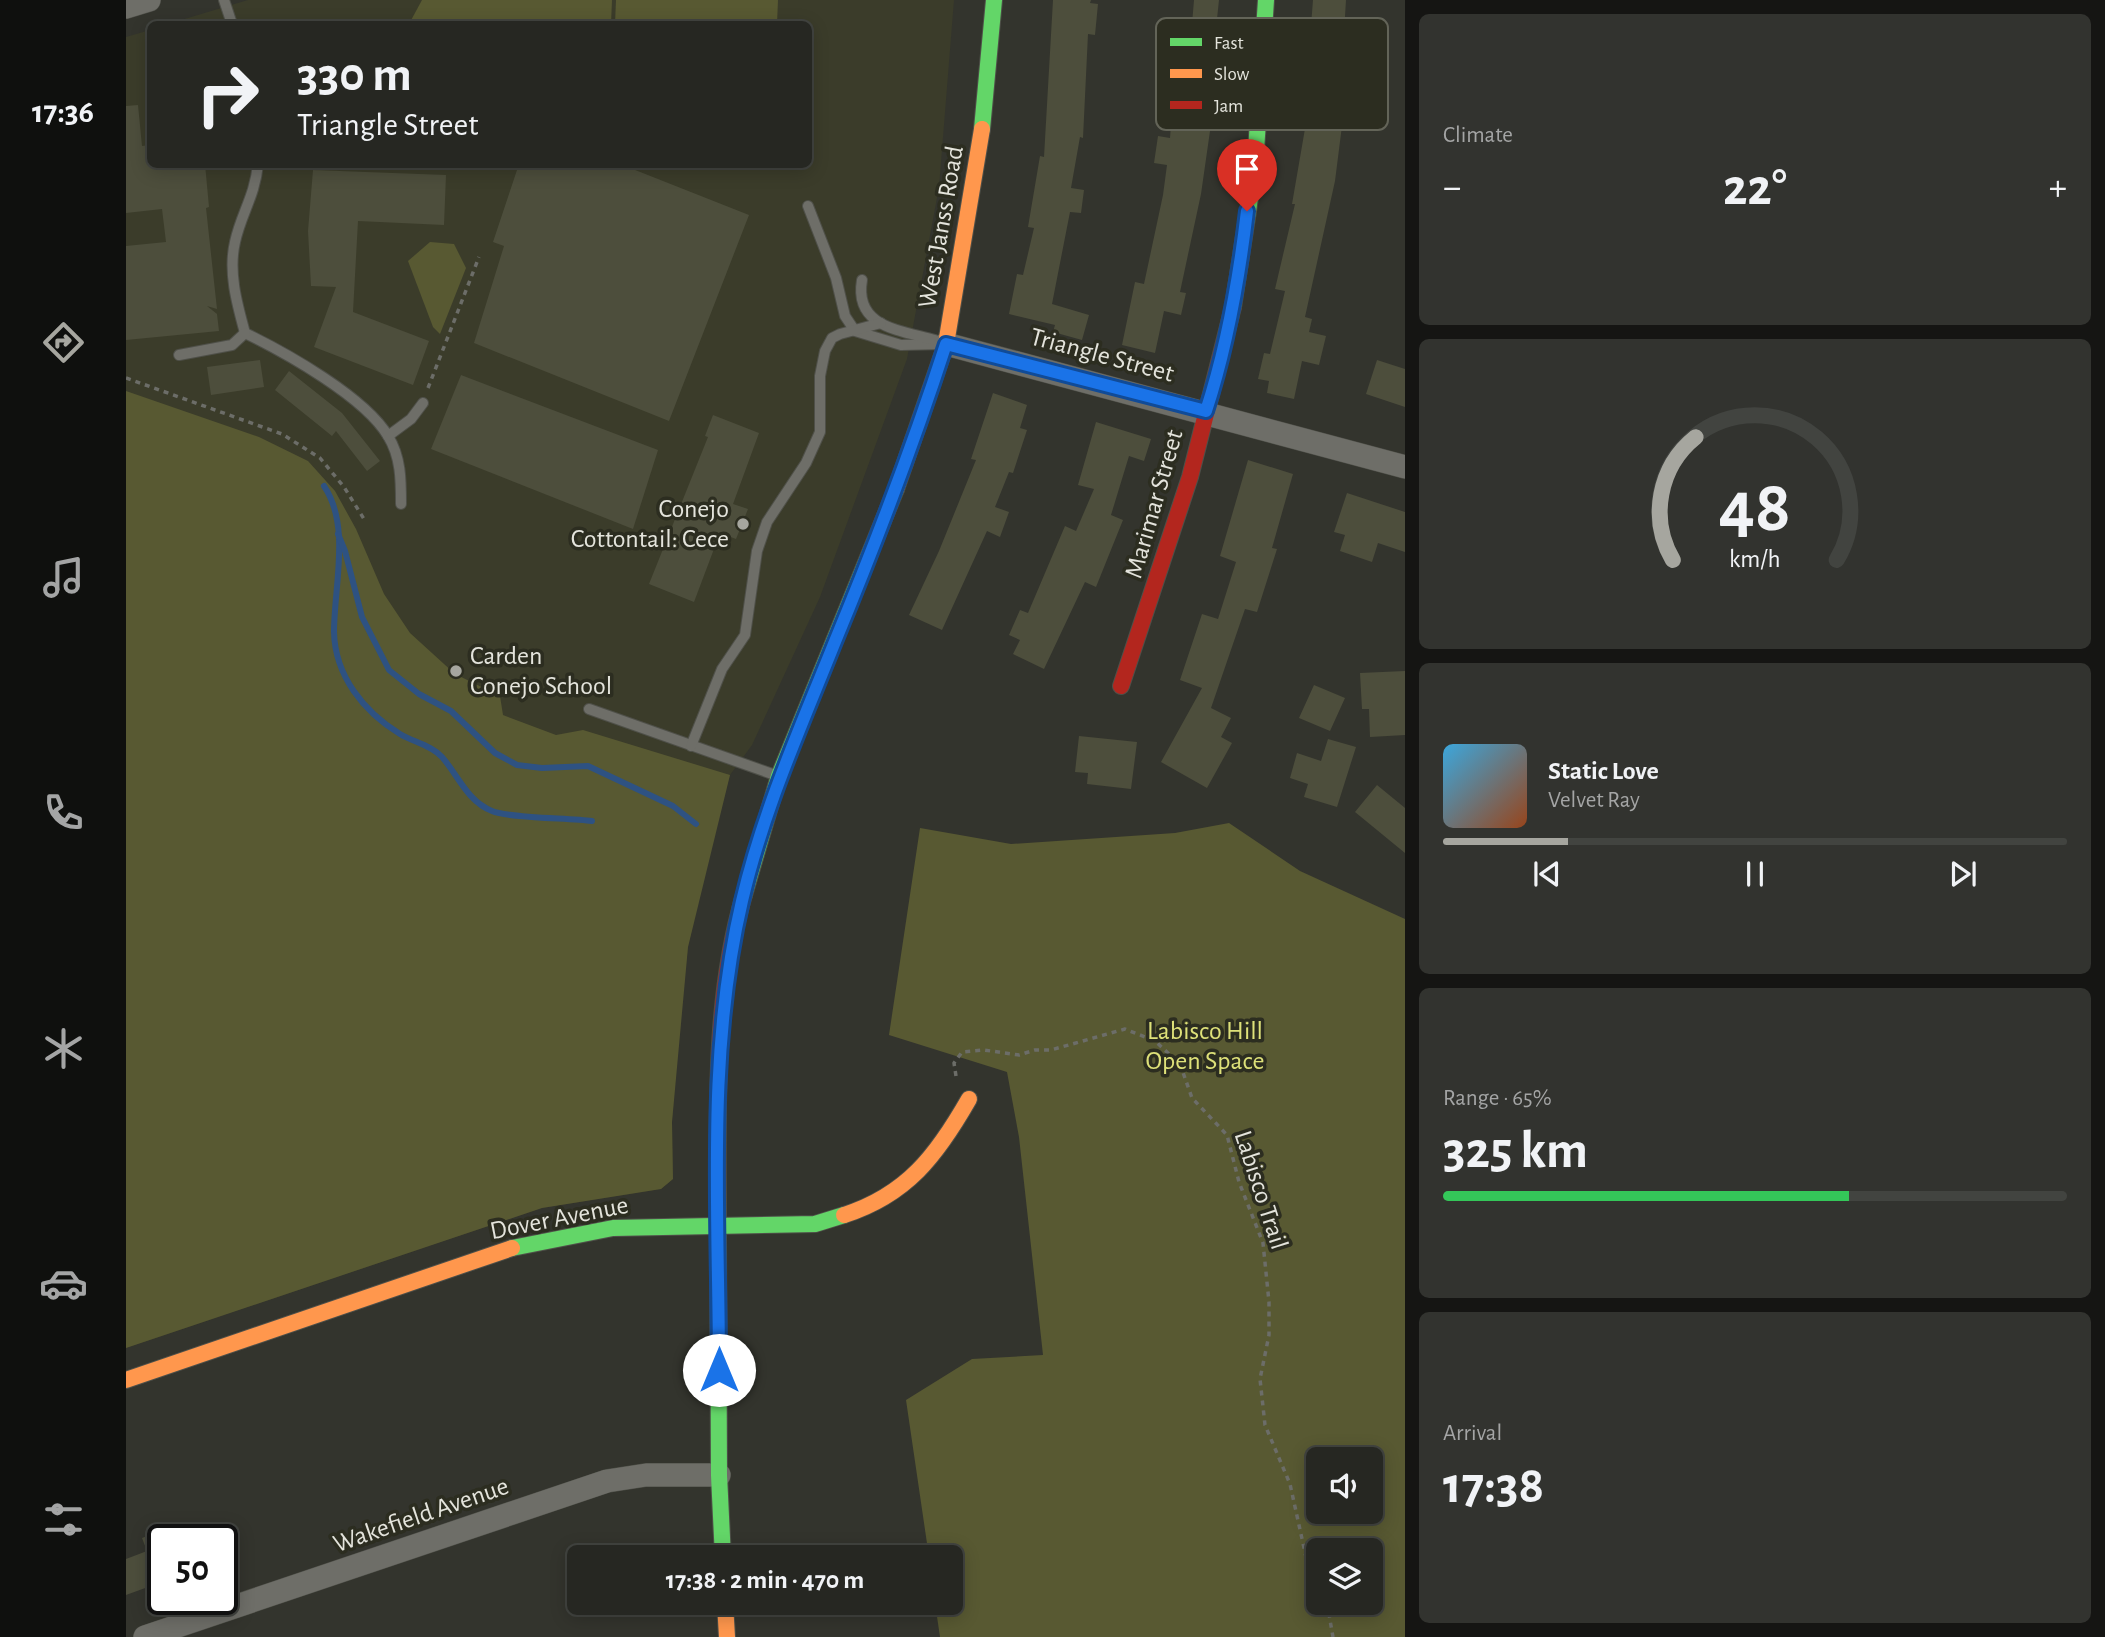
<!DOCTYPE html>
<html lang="en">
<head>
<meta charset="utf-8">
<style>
  body { margin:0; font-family:"Alegreya Sans",sans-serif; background:#32332f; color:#f1f3f6; height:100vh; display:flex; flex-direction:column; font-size:26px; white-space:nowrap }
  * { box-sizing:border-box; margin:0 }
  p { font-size:23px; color:#a4a5a5 }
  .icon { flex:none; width:38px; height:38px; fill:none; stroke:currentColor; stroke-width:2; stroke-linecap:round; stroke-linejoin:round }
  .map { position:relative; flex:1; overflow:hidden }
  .panel { display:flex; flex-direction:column; gap:14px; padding:14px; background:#151513; width:700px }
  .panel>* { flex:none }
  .top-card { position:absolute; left:21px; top:21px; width:665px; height:147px; border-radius:10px; box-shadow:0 4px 18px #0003,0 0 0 2px #424440; background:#262722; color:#f1f3f6; overflow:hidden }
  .buttons { position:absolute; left:1180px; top:1447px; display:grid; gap:14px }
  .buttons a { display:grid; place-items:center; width:77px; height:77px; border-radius:10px; background:#262722; box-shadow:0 4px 18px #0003,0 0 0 2px #424440; font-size:35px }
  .speed { position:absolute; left:21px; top:1524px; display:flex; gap:14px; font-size:35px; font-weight:700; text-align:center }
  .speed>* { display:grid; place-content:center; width:91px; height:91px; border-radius:50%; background:#262722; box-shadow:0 4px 18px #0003,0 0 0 2px #424440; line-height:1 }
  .speed .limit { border:4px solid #111; border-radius:10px; background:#fff; color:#111 }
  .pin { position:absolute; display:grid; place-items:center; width:60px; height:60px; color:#fff; margin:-72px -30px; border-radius:50% 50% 50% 0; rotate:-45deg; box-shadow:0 0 7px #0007 }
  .pin .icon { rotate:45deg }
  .me { position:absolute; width:77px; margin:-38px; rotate:0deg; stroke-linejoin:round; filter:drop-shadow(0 0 5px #0008) }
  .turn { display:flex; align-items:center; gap:24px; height:147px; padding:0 35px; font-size:32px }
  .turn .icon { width:91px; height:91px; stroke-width:2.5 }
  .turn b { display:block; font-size:49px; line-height:60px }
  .big { font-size:52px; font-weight:600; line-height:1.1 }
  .panel .widget { flex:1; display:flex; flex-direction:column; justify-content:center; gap:10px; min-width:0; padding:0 24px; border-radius:10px; background:#32332f }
  .panel .dial { align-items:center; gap:0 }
  .dial svg { height:182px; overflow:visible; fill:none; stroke:#424440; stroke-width:7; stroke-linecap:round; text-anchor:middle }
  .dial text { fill:#f1f3f6; stroke:none }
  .song { display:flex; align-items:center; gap:21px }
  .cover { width:84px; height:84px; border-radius:10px; background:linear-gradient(135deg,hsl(200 70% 55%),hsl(20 70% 35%)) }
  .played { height:7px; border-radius:4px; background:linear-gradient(90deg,#a6a69f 20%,#424440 20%) }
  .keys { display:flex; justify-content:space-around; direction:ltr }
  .heat { display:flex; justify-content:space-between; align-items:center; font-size:38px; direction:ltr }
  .charge { height:10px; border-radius:5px; background:linear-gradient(90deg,#34c759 65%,#424440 0) }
  .trip { position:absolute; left:441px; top:1545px; width:396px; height:70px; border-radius:10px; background:#262722; box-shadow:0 4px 18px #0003,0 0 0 2px #424440; font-weight:600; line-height:70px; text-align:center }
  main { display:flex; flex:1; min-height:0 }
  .tabs { display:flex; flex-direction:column; width:126px; justify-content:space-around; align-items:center; background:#0f100e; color:#a4a5a5 }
  .tabs .icon { width:49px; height:49px }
  .tabs .on { color:#a6a69f }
  .tabs b { font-size:32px; color:#f1f3f6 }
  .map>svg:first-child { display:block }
  .built { fill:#3b3c2a }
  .green { fill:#585932; fill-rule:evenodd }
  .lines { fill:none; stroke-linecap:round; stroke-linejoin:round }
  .stream { stroke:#2e5282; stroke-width:6 }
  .building { fill:#4d4e3c }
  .lane-casing { stroke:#4f5049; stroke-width:12 }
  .street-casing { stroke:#4f5049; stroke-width:24 }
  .fast-casing { stroke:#4f5049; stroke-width:18 }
  .slow-casing { stroke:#4f5049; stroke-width:18 }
  .jam-casing { stroke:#4f5049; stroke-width:18 }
  .path { stroke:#6c6d68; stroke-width:3.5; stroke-dasharray:5 5; stroke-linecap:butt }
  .lane { stroke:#6e6e68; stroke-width:10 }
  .street { stroke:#6e6e68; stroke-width:23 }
  .fast { stroke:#63d668; stroke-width:16 }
  .slow { stroke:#ff974d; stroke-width:16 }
  .jam { stroke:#b3261e; stroke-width:16 }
  .route-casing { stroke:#114b97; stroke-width:18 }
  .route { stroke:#1a73e8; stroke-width:12 }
  .poi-dot { fill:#a6a69f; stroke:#2c2d20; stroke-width:2.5 }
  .labels { text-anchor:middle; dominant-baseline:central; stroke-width:7; stroke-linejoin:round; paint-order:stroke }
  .street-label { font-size:26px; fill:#e4e4dc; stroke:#2c2d20 }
  .poi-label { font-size:26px; fill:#e4e4dc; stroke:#2c2d20; text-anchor:end }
  .park-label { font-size:26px; fill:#dee179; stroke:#2c2d20 }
  .key { fill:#2c2d20; stroke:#636458; stroke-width:2 }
  .key-label { font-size:19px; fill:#e4e4dc }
</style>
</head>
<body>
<main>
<nav class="tabs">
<b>17:36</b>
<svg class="icon on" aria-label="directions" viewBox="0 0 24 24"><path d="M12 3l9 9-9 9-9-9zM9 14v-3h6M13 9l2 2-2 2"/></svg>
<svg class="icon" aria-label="music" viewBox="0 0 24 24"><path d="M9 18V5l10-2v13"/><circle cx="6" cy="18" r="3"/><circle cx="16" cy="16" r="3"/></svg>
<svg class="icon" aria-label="phone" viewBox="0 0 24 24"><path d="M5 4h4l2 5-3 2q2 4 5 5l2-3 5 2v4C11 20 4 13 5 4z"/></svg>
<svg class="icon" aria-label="climate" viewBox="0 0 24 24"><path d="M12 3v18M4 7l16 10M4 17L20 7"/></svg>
<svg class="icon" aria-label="car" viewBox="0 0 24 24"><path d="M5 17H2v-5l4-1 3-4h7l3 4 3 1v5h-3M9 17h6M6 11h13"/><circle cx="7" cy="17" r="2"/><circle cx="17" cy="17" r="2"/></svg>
<svg class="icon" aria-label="filters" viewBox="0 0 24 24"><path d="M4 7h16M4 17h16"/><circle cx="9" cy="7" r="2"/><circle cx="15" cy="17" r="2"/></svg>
</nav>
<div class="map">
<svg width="1279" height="1637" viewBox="0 0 1279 1637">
  <rect width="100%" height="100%" fill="#33342d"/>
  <!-- built -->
  <polygon class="built" points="122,0 828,0 813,187 781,359 694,597 626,745 604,775 580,865 562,947 553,1031 546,1122 547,1179 535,1189 416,1208 0,1348 0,37 24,30 24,164 682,164 682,24 42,24"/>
  <!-- green -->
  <g class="green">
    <polygon points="296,0 486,0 485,24 283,24"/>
    <polygon points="490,0 652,0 651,24 489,24"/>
    <polygon points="304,242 328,244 340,268 314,334 307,327 282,261"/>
    <polygon points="0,391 133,437 182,461 209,491 230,529 258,594 284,633 329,674 374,696 377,715 430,735 457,730 604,775 562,947 546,1122 547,1179 535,1189 416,1208 0,1348"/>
    <path d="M1103,823L1174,871L1279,919V1637H814L809,1603H824V1558L803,1557L780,1400L846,1359L917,1355L893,1137L881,1072L763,1035L794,828L885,844L1049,833ZM1192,1460H1244V1512H1192ZM1244,1550V1603H1192V1550Z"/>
  </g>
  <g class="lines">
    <!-- stream -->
    <g class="stream">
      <path d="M198,486C225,526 208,586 208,632C209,676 238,712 274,734C287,742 305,745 316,757C332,775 341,801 366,811C382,818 443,818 466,821"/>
      <polyline points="212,534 219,551 236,617 263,670 293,694 325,711 369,753 391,765 416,768 462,766 547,806 570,824"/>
    </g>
  </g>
  <!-- building -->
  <g class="building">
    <polygon points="927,0 965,0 964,3 972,4 969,35 962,34 957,138 954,137 945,188 958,190 955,213 944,212 926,304 963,315 956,340 927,332 929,325 883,314 891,274 897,275 908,228 902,227 914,156 918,157"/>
    <polygon points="1068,0 1093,0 1080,123 1085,124 1075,194 1054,292 1060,293 1055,315 1038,311 1029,353 996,345 1009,282 1018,284 1037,195 1041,165 1028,163 1032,136 1044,138 1048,85 1039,83 1042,61 1049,62 1052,34 1065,36"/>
    <polygon points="1187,0 1220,0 1217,49 1222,49 1220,78 1234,79 1232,103 1219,102 1209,181 1179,317 1186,319 1183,332 1200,336 1193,365 1176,361 1168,399 1141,393 1143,381 1132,379 1138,353 1144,354 1159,291 1149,289 1169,204 1166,204 1181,117 1178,117"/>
    <polygon points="12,105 16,146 24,145 24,164 79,164 83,207 80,208 91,309 81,306 91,314 93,331 0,340 0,246 40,242 36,209 0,213 0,106"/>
    <polygon points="393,164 494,164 623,215 543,421 348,343 378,246 367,242"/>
    <polygon points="187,170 320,175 318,225 232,221 227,312 303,341 287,385 188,347 210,287 185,286 182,231"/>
    <polygon points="134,360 138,387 85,395 81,367"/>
    <polygon points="1251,360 1279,369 1279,407 1240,394"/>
    <polygon points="163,371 216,413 254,461 241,471 210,431 206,436 149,390"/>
    <polygon points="335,375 532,450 507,529 305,449"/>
    <polygon points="867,393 901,405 894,428 901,430 887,473 883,472 869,507 883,512 874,537 861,531 816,630 783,615 813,551 850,460 845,459"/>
    <polygon points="587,415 633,433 607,504 622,509 610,539 594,533 568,602 523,584 582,437 579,436"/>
    <polygon points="970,422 1025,439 1018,461 1003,456 985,515 997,520 970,587 959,582 918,669 887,654 894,640 883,635 894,610 902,613 939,526 950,531 968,489 952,485"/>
    <polygon points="1122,460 1167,474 1146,548 1151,549 1131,612 1119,609 1085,708 1105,718 1095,737 1106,743 1081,788 1035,762 1076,688 1054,680 1076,614 1092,619 1110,562 1094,556"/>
    <polygon points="1221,493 1279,512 1279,552 1252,543 1246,562 1214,551 1219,535 1208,532"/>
    <polygon points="1279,671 1279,735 1244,737 1243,709 1236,709 1234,673"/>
    <polygon points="1188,685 1219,698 1204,731 1173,718"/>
    <polygon points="953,736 1011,742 1005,789 961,784 962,773 949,772"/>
    <polygon points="1202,739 1230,747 1211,807 1178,797 1182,784 1164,778 1171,753 1195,761"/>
    <polygon points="1251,785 1279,808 1279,853 1229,812"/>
    <polygon points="37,1530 37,1589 33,1583 0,1595 0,1559 21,1551 16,1538"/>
  </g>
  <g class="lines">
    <defs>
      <g id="lane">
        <polyline points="98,0 106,24"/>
        <path d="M132,164C129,196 115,214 109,242C102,272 111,304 119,333C160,353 239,397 262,436C275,457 275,480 275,504"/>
        <polyline points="682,206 710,278 719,316 729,331 775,345 818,344"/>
        <path d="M736,280C728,327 773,330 809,340"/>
        <polyline points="53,355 106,345 119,333"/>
        <polyline points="262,436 285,419 297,403"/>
        <polyline points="463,709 652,776"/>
        <polyline points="565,746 596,669 619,635 631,551 641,522 680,463 694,432 694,376 699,351 706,338 714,334 755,323"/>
      </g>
      <g id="street">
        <polyline points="0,7 23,0"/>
        <polyline points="820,344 1279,467"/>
        <polyline points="19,1637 481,1481 520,1475 593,1475"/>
      </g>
      <g id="fast">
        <polyline points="856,129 868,0"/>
        <polyline points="1107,307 1129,166 1140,0"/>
        <polyline points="618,895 653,776 770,489"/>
        <polyline points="592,1236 593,1475 597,1558"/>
        <polyline points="386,1248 487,1228 689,1224 718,1215"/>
      </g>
      <g id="slow">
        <polyline points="770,489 820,344 856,129"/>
        <path d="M718,1215C781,1195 811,1155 843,1099"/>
        <polyline points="0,1380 386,1248"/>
        <polyline points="599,1603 601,1637"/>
      </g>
      <g id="jam">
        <polyline points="995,686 1064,477 1107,307"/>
        <path d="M592,1236C592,1125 586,1002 618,895"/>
      </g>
    </defs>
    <!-- lane casing -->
    <use href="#lane" class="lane-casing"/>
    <!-- street casing -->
    <use href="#street" class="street-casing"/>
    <!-- fast casing -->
    <use href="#fast" class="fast-casing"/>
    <!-- slow casing -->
    <use href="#slow" class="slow-casing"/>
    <!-- jam casing -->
    <use href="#jam" class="jam-casing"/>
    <!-- path -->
    <g class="path">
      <polyline points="0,378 156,434 194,458 218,487 238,519"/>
      <polyline points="302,388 353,257"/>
      <polyline points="830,1076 828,1063 836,1052 858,1050 893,1055 909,1050 925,1050 999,1029 1029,1041 1054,1064 1066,1098 1101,1135 1113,1182 1137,1243 1143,1302 1143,1335 1134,1379 1139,1425 1164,1484 1180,1557 1192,1578"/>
      <polyline points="1201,1603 1207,1637"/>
    </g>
    <!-- lane -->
    <use href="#lane" class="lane"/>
    <!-- street -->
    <use href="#street" class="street"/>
    <!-- fast -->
    <use href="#fast" class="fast"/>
    <!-- slow -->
    <use href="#slow" class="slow"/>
    <!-- jam -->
    <use href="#jam" class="jam"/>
  </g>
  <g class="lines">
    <defs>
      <path id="route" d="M593,1370C593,1214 580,1054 616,901C637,811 674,729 708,644C749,545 787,446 820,344L1080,411C1101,347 1113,279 1121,211"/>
    </defs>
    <!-- route casing -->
    <use href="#route" class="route-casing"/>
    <!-- route -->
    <use href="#route" class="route"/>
  </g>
  <!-- markers -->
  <g class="poi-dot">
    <circle cx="617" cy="524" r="7"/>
    <circle cx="330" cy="671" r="7"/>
  </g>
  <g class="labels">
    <!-- street labels -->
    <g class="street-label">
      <text transform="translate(815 227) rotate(-80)">West Janss Road</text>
      <text transform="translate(976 355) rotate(15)">Triangle Street</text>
      <text transform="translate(1028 504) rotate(-74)">Marimar Street</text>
      <text transform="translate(1135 1190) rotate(72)">Labisco Trail</text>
      <text transform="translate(433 1218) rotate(-11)">Dover Avenue</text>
      <text transform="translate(295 1515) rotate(-19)">Wakefield Avenue</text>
    </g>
    <!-- poi labels -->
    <g class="poi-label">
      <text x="603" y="509">Conejo<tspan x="603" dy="30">Cottontail: Cece</tspan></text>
      <text x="344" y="656" text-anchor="start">Carden<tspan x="344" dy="30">Conejo School</tspan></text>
    </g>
    <!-- park labels -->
    <g class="park-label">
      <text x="1079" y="1031">Labisco Hill<tspan x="1079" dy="30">Open Space</tspan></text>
    </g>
  </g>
  <!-- legend -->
  <rect x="1030" y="18" width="232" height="112" rx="10" class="key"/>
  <rect x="1044" y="38" width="32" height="8" fill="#63d668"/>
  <rect x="1044" y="69" width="32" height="9" fill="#ff974d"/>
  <rect x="1044" y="101" width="32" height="8" fill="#b3261e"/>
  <g class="key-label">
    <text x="1088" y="49">Fast</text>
    <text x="1088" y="80">Slow</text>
    <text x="1088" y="112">Jam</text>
  </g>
</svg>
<div class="buttons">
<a><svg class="icon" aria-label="sound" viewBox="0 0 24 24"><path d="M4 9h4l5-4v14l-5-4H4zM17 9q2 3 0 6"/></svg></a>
<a><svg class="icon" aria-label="layers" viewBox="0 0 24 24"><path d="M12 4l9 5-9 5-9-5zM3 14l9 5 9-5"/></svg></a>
</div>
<div class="speed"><div class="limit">50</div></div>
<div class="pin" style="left:1121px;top:211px;background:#d93025"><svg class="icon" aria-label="arrive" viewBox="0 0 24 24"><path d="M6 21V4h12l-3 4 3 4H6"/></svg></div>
<svg class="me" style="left:593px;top:1370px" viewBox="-20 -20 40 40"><circle r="19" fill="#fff"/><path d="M0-13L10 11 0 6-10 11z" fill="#1a73e8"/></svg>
<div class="trip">17:38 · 2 min · 470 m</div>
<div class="top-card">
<div class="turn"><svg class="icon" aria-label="right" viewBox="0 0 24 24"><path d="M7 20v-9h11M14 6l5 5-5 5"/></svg><div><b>330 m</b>Triangle Street</div></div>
</div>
</div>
<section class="panel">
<div class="widget"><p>Climate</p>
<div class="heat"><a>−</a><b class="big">22°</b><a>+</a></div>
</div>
<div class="widget dial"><svg viewBox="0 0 100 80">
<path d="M14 69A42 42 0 1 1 86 69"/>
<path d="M14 69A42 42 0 0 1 24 15" stroke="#a6a69f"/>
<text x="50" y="56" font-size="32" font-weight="700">48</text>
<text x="50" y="72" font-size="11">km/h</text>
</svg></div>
<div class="widget">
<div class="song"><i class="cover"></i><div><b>Static Love</b><p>Velvet Ray</p></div></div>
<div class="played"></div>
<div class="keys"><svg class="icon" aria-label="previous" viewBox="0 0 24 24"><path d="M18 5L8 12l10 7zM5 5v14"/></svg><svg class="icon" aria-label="pause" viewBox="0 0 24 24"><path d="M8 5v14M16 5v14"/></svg><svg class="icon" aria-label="next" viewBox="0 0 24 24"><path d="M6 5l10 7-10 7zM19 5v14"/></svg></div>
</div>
<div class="widget"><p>Range · 65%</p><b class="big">325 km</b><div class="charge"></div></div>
<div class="widget"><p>Arrival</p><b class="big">17:38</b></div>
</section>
</main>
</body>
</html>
